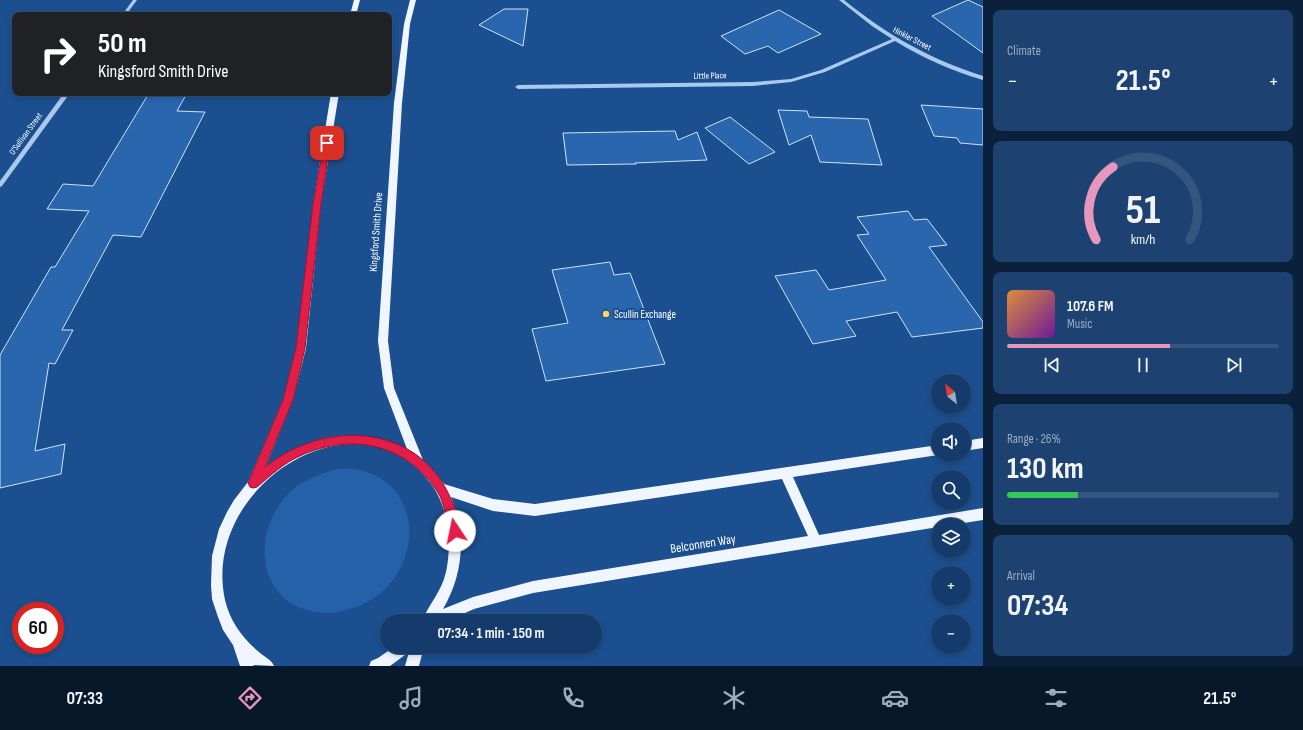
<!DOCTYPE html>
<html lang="en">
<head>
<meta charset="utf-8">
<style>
  body { margin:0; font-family:"Sofia Sans Condensed",sans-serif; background:#1d4271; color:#f1f3f6; height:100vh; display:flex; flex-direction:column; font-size:15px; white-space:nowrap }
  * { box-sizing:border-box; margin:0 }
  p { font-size:13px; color:#9dadc1 }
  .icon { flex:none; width:22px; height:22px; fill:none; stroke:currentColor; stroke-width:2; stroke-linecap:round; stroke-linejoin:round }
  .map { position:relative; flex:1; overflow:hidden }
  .side { display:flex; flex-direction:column; gap:10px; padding:10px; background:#0b203b; width:320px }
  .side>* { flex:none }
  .hud { position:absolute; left:12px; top:12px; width:380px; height:84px; border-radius:8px; box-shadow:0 2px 6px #0003,0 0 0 1px #33557e; background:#202124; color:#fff; overflow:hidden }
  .needle { width:26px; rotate:330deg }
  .tools { position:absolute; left:931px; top:374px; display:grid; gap:8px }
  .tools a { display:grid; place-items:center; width:40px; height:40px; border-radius:50%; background:#143b6b; box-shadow:0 2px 6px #0003,0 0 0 1px #33557e; font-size:20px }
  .speed { position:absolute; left:12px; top:602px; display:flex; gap:8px; font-size:20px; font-weight:700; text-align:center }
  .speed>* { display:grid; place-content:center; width:52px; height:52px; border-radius:50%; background:#143b6b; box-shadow:0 2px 6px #0003,0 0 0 1px #33557e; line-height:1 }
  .speed .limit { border:6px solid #d22; background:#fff; color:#111 }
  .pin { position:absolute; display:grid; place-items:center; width:34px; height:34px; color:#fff; margin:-17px; border-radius:8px; box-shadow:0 2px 6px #0006 }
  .me { position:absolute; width:44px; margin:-22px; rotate:349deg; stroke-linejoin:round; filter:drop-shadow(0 0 3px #0008) }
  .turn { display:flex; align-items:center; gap:14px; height:84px; padding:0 20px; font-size:18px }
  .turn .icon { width:52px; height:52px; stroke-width:2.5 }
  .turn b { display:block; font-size:28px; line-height:34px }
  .big { font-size:30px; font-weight:700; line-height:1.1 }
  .side .widget { flex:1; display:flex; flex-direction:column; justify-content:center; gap:6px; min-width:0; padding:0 14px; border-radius:8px; background:#1d4271 }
  .side .dial { align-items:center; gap:0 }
  .dial svg { height:104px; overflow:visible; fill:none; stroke:#33557e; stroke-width:7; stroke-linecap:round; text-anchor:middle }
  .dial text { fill:#f1f3f6; stroke:none }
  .song { display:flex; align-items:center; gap:12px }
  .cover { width:48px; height:48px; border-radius:6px; background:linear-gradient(135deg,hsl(30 70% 55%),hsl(280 70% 35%)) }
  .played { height:4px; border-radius:2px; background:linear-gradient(90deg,#e797bd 60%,#33557e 60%) }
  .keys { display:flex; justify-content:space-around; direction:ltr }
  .heat { display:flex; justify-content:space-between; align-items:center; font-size:22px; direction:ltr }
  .charge { height:6px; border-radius:3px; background:linear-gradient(90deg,#34c759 26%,#33557e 0) }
  .trip { position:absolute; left:380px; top:614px; width:222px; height:40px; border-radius:20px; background:#143b6b; box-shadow:0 2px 6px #0003,0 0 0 1px #33557e; font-weight:700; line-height:40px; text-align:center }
  .tab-bar { display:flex; height:64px; justify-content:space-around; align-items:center; background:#08182b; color:#9dadc1 }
  .tab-bar .icon { width:28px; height:28px }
  .tab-bar .on { color:#e797bd }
  .tab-bar b { font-size:18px; color:#f1f3f6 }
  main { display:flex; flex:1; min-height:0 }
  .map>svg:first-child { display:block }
  .green { fill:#2461a8 }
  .building { fill:#2a66ad; stroke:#cfe3fa }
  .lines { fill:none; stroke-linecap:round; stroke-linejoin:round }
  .minor { fill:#a9c9ee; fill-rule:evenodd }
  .major { fill:#f0f6ff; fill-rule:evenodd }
  .route { fill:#e11d48; stroke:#92132f }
  .poi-dot { fill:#ffd166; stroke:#1b4f8f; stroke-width:1.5 }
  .labels { text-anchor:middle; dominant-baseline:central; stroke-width:4; stroke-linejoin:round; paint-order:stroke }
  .far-street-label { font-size:9px; fill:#fff; stroke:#1b4f8f }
  .street-label { font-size:11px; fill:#fff; stroke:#1b4f8f }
  .poi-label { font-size:11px; fill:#fff; stroke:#1b4f8f; text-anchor:start }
  .near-street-label { font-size:13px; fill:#fff; stroke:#1b4f8f }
</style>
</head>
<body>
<main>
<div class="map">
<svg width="983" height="666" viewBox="0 0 983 666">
  <rect width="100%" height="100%" fill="#1b4f8f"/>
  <!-- green -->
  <path class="green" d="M336,469C344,469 353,468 360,470C422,485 423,561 377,596C366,604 352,609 338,612C320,615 298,610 284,598C252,569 263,516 292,490C305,479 321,474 336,469Z"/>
  <!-- building -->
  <g class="building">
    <polygon points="968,0 983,7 983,53 932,16"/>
    <polygon points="504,9 528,9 523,46 479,25"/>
    <polygon points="779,10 821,34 778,53 768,46 745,54 721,36"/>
    <polygon points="149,93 187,93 177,111 205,112 141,237 113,235 62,330 73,330 55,364 49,363 35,451 65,444 61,474 0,488 0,355 51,267 55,267 89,211 47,209 63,184 93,186"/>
    <polygon points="921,105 983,109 983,145 960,143 957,138 934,136"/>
    <polygon points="778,110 807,111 809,117 868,119 882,165 820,162 811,135 789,145"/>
    <polygon points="730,117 775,152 749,164 705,128"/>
    <polygon points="675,131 678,140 697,132 707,160 635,163 636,164 567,165 563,133"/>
    <polygon points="908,211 914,220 927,219 947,245 929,247 983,322 983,328 912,337 897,312 846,321 856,336 813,344 775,276 816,270 829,290 886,280 857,235 869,234 857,217"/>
    <polygon points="610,262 614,275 630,273 665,364 546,381 532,329 568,323 552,270"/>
  </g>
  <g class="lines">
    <!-- minor -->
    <g class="minor">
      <polygon points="133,0 137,0 126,15 122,15"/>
      <path d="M839,0H844C887,35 930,59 983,76V80C952,71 923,58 895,41L825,72L791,82L753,86L518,89L515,87L518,85L753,82L791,79L821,70L892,39L872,26Z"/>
      <polygon points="64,93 70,93 2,186 0,187 0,181"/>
    </g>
    <!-- major -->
    <g class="major">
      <polygon points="354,0 360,0 356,15 350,15"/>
      <path d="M410,0H416L410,24L402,103L388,341L394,388L423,460L432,469L444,484L493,499L535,504L938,445V455L793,477L819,535L983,508V520L951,525H938V527L533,593L474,609L447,621H422C429,604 442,591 446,572C452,544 449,509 432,485C358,385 200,486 225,600C230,621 242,638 259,652C264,657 271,659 274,666L253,665L254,666H240L233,645L223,630L218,617L212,599L211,585L212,556L219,529L227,512L234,500L248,482L283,400L296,348L313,204L331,93H339L321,204L306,348L293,400L266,466C312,434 354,425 407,449L384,388L378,341L394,103L404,24ZM782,479L808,536L533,581L473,597L443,609C463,575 467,535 451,497L493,511L535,516Z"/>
      <polygon points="983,438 983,448 964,451 964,441"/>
      <polygon points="394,647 424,647 419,666 405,666 409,652 390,666 369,666 371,661 378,658"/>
    </g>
  </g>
  <!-- route -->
  <path class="route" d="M324,141H327L330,143L321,204L305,348L293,400L265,467C323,420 417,422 450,497C455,507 463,524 459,535L455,536L451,535C445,520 446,505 437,491C406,444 352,433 302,455C285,462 271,475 257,487L253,488L250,487L248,483L283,400L296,348L313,204Z"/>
  <!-- markers -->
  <circle class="poi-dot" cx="606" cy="314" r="4"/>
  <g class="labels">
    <!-- far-street labels -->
    <g class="far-street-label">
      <text transform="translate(912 39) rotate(27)">Hinkler Street</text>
      <text transform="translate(710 76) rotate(-1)">Little Place</text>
      <text transform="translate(26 134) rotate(-54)">O'Sullivan Street</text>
    </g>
    <!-- street labels -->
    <g class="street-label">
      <text transform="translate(376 232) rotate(-86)">Kingsford Smith Drive</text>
    </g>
    <!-- poi labels -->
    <g class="poi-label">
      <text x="614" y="314">Scullin Exchange</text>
    </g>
    <!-- near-street labels -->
    <g class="near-street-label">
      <text transform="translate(703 544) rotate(-9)">Belconnen Way</text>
    </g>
  </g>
</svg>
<div class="tools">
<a><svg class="needle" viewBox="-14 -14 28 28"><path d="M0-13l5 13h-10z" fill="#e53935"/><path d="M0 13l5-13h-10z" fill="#9dadc1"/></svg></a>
<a><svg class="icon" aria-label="sound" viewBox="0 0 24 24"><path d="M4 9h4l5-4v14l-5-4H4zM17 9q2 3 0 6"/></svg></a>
<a><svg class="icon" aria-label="search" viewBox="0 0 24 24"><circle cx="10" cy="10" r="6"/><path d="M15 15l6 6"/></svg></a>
<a><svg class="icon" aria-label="layers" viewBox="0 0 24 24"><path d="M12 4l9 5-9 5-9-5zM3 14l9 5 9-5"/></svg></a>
<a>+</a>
<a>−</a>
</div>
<div class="speed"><div class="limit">60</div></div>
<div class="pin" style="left:327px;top:143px;background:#d93025"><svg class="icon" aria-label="arrive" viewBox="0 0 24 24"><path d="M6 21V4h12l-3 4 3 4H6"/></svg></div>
<svg class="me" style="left:455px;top:531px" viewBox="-20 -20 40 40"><circle r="19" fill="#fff"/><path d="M0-13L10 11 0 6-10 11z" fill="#e11d48"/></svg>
<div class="trip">07:34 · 1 min · 150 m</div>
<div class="hud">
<div class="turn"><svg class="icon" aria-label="right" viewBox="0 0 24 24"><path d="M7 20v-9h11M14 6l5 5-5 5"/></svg><div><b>50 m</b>Kingsford Smith Drive</div></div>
</div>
</div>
<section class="side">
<div class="widget"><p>Climate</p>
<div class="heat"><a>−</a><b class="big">21.5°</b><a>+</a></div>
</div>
<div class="widget dial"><svg viewBox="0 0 100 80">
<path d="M14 69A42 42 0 1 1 86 69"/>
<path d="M14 69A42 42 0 0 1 27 13" stroke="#e797bd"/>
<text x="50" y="56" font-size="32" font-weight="700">51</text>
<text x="50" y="72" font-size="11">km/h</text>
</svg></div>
<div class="widget">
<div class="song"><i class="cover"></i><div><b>107.6 FM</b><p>Music</p></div></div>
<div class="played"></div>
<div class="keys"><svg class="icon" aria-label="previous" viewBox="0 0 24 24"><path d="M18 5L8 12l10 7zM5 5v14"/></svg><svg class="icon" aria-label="pause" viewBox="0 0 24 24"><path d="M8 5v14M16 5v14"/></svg><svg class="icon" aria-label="next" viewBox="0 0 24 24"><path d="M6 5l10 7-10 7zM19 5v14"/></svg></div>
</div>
<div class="widget"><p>Range · 26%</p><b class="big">130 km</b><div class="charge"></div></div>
<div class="widget"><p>Arrival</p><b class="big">07:34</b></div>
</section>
</main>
<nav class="tab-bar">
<b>07:33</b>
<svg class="icon on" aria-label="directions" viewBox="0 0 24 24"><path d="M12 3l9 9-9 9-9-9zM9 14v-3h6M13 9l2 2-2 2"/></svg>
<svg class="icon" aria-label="music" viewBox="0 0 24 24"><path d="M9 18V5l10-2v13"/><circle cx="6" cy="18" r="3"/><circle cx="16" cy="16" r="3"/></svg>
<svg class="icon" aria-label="phone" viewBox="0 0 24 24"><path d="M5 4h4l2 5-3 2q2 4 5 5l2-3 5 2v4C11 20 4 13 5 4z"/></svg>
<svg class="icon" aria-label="climate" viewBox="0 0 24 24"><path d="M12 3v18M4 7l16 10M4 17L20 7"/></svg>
<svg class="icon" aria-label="car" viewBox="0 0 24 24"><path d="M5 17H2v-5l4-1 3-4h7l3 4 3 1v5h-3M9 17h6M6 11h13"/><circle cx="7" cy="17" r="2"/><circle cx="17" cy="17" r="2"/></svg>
<svg class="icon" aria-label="filters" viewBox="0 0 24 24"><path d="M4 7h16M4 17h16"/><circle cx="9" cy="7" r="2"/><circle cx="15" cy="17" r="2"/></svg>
<b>21.5°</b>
</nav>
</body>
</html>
